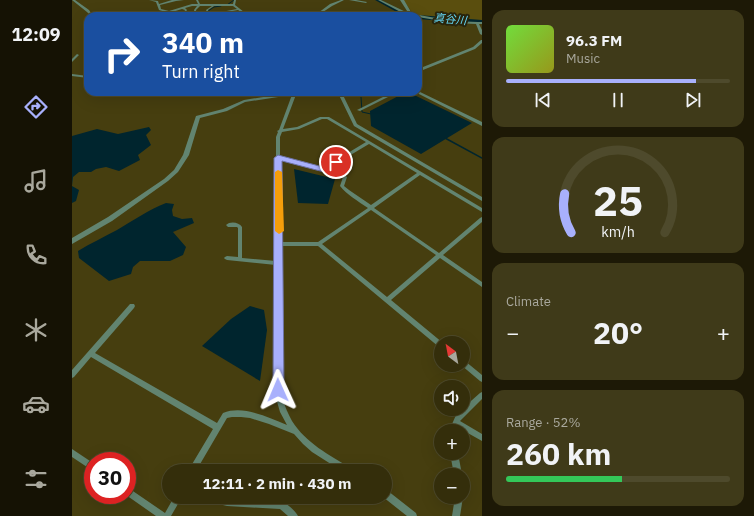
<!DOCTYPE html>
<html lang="en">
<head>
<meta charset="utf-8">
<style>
  body { margin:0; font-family:"IBM Plex Sans","Noto Sans JP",sans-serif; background:#3f3a19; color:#f1f3f6; height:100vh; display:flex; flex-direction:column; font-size:15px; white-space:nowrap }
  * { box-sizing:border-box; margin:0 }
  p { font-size:13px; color:#a9a89d }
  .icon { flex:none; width:22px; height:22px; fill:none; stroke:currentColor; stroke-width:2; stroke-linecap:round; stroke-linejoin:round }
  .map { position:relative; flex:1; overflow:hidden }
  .sheet { display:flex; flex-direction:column; gap:10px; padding:10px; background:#1d1906; width:272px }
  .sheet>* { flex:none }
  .top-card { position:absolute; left:12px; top:12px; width:338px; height:84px; border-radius:12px; box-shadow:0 4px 16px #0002,0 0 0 1px #4e4a2c; background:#1a4fa0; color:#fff; overflow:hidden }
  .needle { width:26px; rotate:328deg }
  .buttons { position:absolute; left:362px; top:336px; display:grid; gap:8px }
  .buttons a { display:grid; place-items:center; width:36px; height:36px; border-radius:50%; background:#342e0b; box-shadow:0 4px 16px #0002,0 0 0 1px #4e4a2c; font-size:20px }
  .speed { position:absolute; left:12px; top:452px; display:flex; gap:8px; font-size:20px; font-weight:700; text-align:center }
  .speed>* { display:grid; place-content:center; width:52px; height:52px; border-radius:50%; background:#342e0b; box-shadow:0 4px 16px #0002,0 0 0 1px #4e4a2c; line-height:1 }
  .speed .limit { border:6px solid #d22; background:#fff; color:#111 }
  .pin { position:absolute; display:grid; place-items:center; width:34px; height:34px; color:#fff; margin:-17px; border:2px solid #fff; border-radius:50%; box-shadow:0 1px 4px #0007 }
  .me { position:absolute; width:44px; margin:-22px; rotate:359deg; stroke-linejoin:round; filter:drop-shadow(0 0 3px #0008) }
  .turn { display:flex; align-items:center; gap:14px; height:84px; padding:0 12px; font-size:18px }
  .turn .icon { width:52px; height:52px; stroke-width:2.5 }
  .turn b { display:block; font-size:28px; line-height:34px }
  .big { font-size:30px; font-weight:700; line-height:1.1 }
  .sheet .tile { flex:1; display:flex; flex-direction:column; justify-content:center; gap:6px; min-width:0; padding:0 14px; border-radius:12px; background:#3f3a19 }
  .sheet .dial { align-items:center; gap:0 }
  .dial svg { height:104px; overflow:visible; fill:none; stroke:#4e4a2c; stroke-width:7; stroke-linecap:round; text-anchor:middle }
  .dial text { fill:#f1f3f6; stroke:none }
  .song { display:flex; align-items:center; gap:12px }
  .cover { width:48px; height:48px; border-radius:6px; background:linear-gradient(135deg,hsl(100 70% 55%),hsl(60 70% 35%)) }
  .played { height:4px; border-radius:2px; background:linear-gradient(90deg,#a8b0fc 85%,#4e4a2c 85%) }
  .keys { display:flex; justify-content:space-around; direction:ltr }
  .heat { display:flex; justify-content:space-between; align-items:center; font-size:22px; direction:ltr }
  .charge { height:6px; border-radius:3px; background:linear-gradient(90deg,#34c759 52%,#4e4a2c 0) }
  .trip { position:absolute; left:90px; top:464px; width:230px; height:40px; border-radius:20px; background:#342e0b; box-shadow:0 4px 16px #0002,0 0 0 1px #4e4a2c; font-weight:700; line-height:40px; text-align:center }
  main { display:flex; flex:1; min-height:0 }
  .tabs { display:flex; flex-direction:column; width:72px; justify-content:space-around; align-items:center; background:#151204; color:#a9a89d }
  .tabs .icon { width:28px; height:28px }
  .tabs .current { color:#a8b0fc }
  .tabs b { font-size:18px; color:#f1f3f6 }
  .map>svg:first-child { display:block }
  .green { fill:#5a4e0e }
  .water { fill:#00252e }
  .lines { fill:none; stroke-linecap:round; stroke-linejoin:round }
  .stream-far1 { stroke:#00252e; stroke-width:1 }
  .stream { stroke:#00252e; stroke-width:1.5 }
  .river { fill:#00252e; fill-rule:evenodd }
  .minor { fill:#628470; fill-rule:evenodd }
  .tertiary { fill:#628470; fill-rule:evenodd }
  .route { fill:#a8b0fc; stroke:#6d72a4 }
  .slow { fill:#f59e0b }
  .labels { text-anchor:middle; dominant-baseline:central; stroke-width:4; stroke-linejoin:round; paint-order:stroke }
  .far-water-label { font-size:11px; font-style:italic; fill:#65d8f7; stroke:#29250c }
</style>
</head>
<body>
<main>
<nav class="tabs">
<b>12:09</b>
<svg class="icon current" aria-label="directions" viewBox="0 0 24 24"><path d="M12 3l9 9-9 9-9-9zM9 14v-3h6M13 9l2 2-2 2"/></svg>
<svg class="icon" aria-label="music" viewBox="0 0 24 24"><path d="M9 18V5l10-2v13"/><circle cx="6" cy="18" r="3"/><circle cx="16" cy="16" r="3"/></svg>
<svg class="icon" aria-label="phone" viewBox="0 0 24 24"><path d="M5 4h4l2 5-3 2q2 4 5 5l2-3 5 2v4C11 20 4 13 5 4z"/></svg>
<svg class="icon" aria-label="climate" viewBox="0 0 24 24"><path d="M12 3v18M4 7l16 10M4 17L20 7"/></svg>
<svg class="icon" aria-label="car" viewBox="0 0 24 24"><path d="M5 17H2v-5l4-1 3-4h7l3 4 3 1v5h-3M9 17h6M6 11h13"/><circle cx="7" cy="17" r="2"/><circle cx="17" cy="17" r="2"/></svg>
<svg class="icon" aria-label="filters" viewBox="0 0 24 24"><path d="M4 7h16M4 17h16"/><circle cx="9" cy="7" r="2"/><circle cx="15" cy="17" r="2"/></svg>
</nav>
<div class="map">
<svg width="410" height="516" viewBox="0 0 410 516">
  <rect width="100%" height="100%" fill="#463e0f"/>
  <!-- green -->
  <polygon class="green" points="331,0 410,0 410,22 348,16 340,12"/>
  <!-- water -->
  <g class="water">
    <polygon points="334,92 336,92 400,123 349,154 299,126 298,111"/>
    <polygon points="77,127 79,130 74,135 79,145 66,155 68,160 47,171 34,167 24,169 19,172 7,172 1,177 0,186 7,190 4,201 0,203 0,136 25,129 46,134"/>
    <polygon points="222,169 263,179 256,204 226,203"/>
    <path d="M94,203L102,204L100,210L101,216L110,219L120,218L122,223L101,232L114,247L111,255L98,261H68L61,267L59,274L37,281L7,258L6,251C19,243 32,237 45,230C62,220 76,210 94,203Z"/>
    <polygon points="178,306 192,310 195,330 188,381 130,346 159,319"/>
  </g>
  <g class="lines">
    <!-- stream-far1 -->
    <g class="stream-far1">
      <polyline points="155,5 162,0"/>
      <polyline points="139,16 136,11 142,7 149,6"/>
      <polyline points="284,92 289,97 290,112 299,114"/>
    </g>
    <!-- stream -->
    <polyline class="stream" points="373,138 410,158"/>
    <!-- river -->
    <g class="river">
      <polygon points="303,0 309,0 339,16 332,16"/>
      <polygon points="346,15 410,20 410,24 346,19 346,16 344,16"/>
    </g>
    <!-- minor -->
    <g class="minor">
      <polygon points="0,0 3,0 17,10 21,16 19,16 15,12"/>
      <path d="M77,0L86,1L87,4L100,0H112L104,1L88,5L89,9L97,11L120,4H126L124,0H126L128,4H161L162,0H164L163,5L172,12L179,16C174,16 170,13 166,10L150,13L149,12L165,9L161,6H142L136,10L138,15L137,16L136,15L134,10L140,6H128L124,10L125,16H123L122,10L125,6H120L113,8L115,10C113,14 108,16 104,16L112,12L113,10L110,9L97,13L87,10L84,2Z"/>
      <polygon points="269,0 272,0 260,6 245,16 242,16 258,4"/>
      <polygon points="277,0 284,0 295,2 294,3"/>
      <polygon points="306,0 309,0 338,14 345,16 336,16"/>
      <polygon points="347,15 348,16 347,30 346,31 346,16"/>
      <polygon points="405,22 410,22 410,24 404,24"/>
      <polygon points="5,54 7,55 0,62 0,59"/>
      <polygon points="0,74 16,76 16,78 0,76"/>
      <path d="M221,92H225L211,129L225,127L248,117H257L410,208V212L348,175L302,208L367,253L408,218L410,217V222L371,255L410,282V287L368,258L319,300L371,343H369V348L367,347L246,246H209L210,398C213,406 216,414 220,421C234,443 257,455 279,468L280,471H269L262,466L240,452L231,444L222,434L197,424L178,418L169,417H160L155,418L124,471H116L141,429L19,357L2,377L0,378V370L58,304H62L63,306L62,308L23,353L145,423L151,413C171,405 196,417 215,425L208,412L204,398V265L155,260L153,259L152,258L153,257L155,256L166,257V228L165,227H156L154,225C158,221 167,222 170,227V258L204,261V137L206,132L205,131L207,130ZM250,119H255L294,142L251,168L208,157V137L210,132L227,129ZM297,144L345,173L299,205L277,190L272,186L275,177C270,172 262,171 255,169ZM208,160L268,175L271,177L268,186C275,195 286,201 296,208L246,242H209ZM299,210L364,255L315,297L250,244Z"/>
      <polygon points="267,92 270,93 285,124 410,197 410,201 282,126 266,93"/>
      <polygon points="321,92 326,92 288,111 285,110"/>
      <polygon points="391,360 393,361 410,375 410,382 408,381 389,365 391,365"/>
      <polygon points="410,392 410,399 388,421 410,434 410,441 385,427 383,431 377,431 384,415 390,409 391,409 391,408 408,393"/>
      <polygon points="0,449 21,463 21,471 0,457"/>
      <polygon points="378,453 386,453 390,475 382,475"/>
      <polygon points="55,487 93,513 102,497 110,497 99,516 84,516 54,495 55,495"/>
      <polygon points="313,490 316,491 344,513 345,516 335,516 311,497 313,497"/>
      <path d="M131,497H150L155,498L209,501C215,504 223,510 226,516H216L208,509L155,506L135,501L132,500Z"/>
      <polygon points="383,497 391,497 388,516 380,516"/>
    </g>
    <!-- tertiary -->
    <g class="tertiary">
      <polygon points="328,0 332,0 339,12 347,15 381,21 406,22 410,30 410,35 408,34 404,24 381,23 346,17 346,16 337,14"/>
      <polygon points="409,40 410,40 410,43 403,49 346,72 346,69 401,47"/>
      <polygon points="346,91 410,122 410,126 343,92 346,92"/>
      <polygon points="223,92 234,92 232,93 173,102 155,111 128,118 117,155 106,172 96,181 40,221 0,244 0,238 36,217 92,179 102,170 111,155 124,116 151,109 172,100"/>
      <polygon points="240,92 273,92 271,93 242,93"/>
    </g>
  </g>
  <!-- route -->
  <polygon class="route" points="206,155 251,167 264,160 267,162 252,172 210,161 212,390 211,394 206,395 202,394 201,390 202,158"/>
  <!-- slow -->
  <polygon class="slow" points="206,170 210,172 212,231 207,234 203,231 203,172"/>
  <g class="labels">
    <!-- far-water labels -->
    <g class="far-water-label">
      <text transform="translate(378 19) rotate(5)">真谷川</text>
    </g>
  </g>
</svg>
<div class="buttons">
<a><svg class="needle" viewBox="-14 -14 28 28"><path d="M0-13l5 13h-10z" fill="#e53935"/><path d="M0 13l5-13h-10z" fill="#a9a89d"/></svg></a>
<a><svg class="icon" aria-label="sound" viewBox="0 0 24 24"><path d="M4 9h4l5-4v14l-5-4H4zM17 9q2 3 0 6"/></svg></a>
<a>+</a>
<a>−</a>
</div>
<div class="speed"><div class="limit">30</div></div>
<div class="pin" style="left:264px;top:162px;background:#d93025"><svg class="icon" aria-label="arrive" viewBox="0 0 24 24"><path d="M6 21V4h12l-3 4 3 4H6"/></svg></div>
<svg class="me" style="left:206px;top:390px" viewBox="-20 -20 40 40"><path d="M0-17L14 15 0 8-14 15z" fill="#a8b0fc" stroke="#fff" stroke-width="4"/></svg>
<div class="trip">12:11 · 2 min · 430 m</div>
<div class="top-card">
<div class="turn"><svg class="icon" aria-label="right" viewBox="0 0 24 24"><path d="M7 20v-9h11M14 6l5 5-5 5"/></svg><div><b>340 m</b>Turn right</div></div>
</div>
</div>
<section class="sheet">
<div class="tile">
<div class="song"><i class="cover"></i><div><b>96.3 FM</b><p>Music</p></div></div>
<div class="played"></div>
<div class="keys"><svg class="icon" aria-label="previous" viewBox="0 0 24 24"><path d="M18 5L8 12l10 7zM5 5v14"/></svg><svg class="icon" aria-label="pause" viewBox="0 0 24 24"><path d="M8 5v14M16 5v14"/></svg><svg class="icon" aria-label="next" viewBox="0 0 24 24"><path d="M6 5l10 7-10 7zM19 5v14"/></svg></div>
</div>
<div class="tile dial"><svg viewBox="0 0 100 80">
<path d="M14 69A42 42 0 1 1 86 69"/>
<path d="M14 69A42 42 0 0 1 9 39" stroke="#a8b0fc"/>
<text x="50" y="56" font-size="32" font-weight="700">25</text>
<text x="50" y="72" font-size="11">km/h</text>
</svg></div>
<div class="tile"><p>Climate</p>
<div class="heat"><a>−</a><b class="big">20°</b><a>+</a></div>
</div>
<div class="tile"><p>Range · 52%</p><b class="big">260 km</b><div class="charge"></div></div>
</section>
</main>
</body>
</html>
